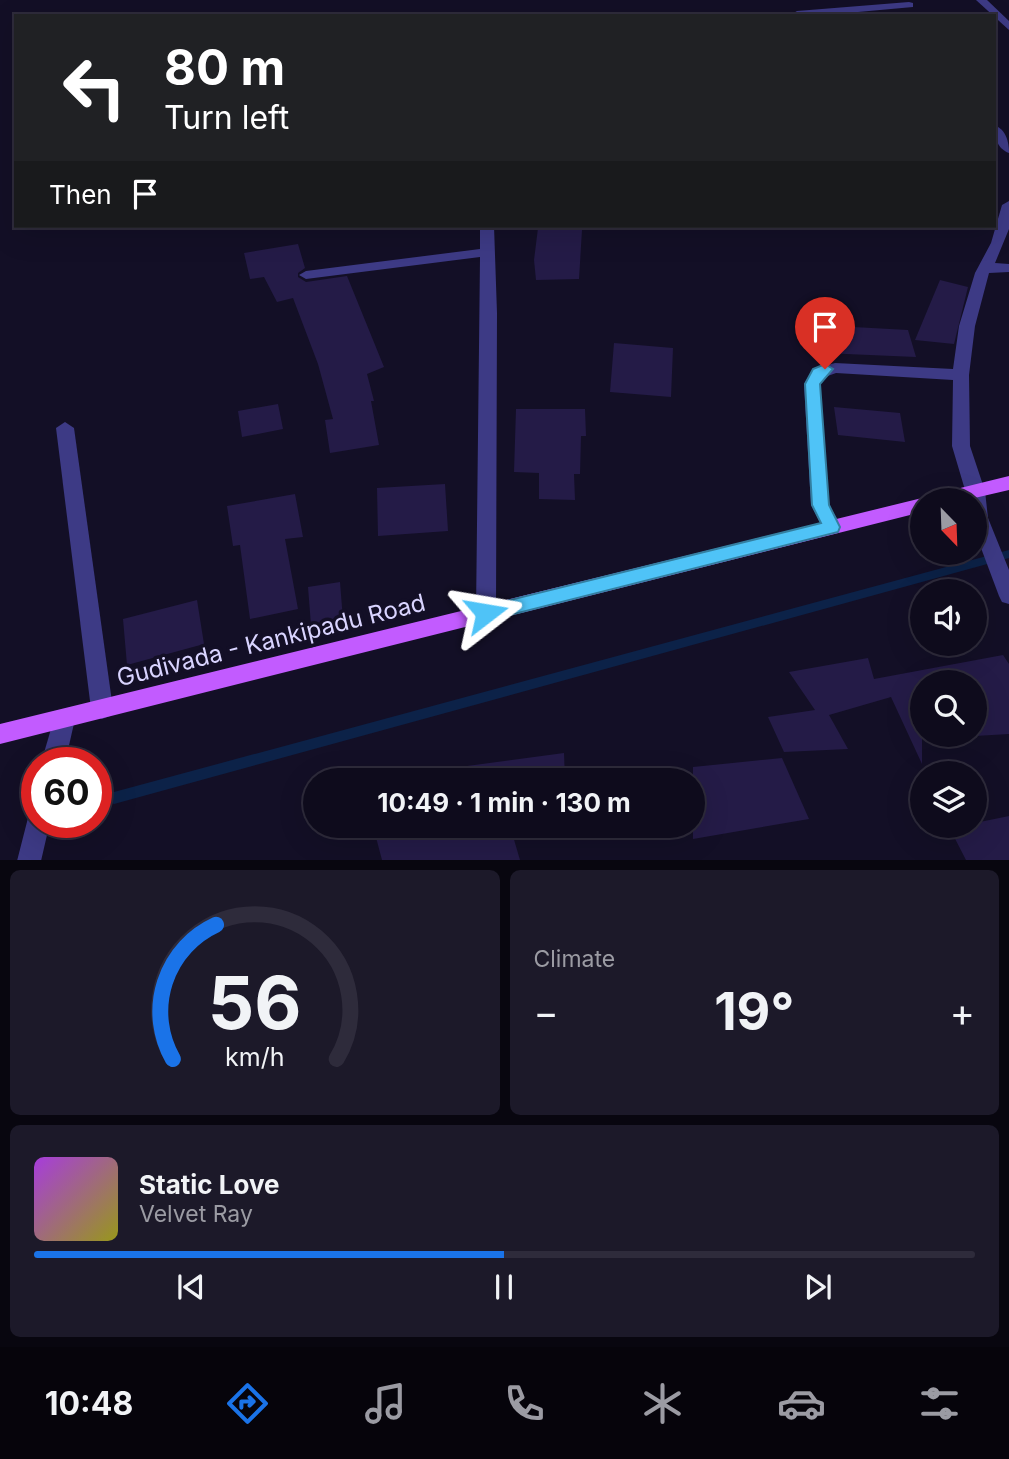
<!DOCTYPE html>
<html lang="en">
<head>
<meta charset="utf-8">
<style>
  body { margin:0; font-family:Inter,sans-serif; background:#1c1929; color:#f1f3f6; height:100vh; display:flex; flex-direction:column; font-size:26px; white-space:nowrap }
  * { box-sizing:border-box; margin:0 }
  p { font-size:23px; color:#9b9ba3 }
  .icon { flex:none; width:38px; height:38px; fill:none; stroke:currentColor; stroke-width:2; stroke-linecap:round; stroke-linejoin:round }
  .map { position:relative; height:860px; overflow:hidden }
  .sheet { display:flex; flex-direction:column; gap:10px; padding:10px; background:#08060f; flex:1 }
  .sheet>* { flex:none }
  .hud { position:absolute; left:14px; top:14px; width:982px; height:214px; border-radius:0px; box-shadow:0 7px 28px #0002,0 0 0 2px #2e2b3b; background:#202124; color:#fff; overflow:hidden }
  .needle { width:46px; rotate:157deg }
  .controls { position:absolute; left:910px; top:488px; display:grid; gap:14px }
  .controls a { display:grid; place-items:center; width:77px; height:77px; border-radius:50%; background:#0e0b1c; box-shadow:0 7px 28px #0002,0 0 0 2px #2e2b3b; font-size:35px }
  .speed { position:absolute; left:21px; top:747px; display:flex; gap:14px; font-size:35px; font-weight:700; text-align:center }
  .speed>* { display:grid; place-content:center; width:91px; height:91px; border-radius:50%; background:#0e0b1c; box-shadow:0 7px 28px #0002,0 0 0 2px #2e2b3b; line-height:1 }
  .speed .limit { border:10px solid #d22; background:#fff; color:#111 }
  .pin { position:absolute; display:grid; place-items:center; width:60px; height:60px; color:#fff; margin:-72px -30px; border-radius:50% 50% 50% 0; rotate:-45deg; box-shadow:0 0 7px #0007 }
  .pin .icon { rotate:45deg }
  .me { position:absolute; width:77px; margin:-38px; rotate:76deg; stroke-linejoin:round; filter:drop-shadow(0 0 5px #0008) }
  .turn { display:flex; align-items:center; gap:24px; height:147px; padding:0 35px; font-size:32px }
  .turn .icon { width:91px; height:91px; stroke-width:2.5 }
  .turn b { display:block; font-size:49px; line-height:60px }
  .then { display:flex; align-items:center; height:66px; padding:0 35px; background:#0003; gap:14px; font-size:26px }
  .big { font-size:52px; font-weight:700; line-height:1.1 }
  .sheet .tile { flex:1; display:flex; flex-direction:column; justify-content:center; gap:10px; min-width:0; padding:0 24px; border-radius:10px; background:#1c1929 }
  .sheet .dial { align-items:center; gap:0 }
  .dial svg { height:182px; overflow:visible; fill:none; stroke:#2e2b3b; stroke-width:7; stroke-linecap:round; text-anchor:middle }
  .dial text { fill:#f1f3f6; stroke:none }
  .song { display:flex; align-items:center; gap:21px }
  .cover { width:84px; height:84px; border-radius:10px; background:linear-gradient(135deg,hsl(280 70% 55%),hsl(60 70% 35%)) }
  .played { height:7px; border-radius:4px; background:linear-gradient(90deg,#1a73e8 50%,#2e2b3b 50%) }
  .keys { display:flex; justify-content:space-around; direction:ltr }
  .heat { display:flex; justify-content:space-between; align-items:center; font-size:38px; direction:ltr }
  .sheet .tiles { flex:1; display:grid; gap:10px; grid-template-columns:1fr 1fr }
  .tile:last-child { grid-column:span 2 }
  .trip { position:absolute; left:303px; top:768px; width:402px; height:70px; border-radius:35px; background:#0e0b1c; box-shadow:0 7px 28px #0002,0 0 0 2px #2e2b3b; font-weight:700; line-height:70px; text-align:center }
  .tab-bar { display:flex; height:112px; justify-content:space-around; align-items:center; background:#06040b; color:#9b9ba3 }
  .tab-bar .icon { width:49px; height:49px }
  .tab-bar .active { color:#1a73e8 }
  .tab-bar b { font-size:32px; color:#f1f3f6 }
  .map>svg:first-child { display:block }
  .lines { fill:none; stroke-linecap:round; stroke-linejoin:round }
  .stream { fill:#0c2248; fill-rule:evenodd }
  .building { fill:#241b47 }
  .minor { fill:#3d3a85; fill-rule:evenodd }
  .major { fill:#c25bff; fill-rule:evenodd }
  .route { fill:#4fc3f7; stroke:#337fa1; stroke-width:2 }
  .labels { text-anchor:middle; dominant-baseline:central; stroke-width:7; stroke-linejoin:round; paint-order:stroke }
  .street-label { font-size:24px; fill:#d9d4ff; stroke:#130f26 }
</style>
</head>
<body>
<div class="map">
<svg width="1009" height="861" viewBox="0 0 1009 861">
  <rect width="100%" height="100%" fill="#130f26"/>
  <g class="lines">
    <!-- stream -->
    <polygon class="stream" points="1009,550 1009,558 114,804 110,802 108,798 110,794 114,792"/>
  </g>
  <!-- building -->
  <g class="building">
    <polygon points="538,228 582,230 579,279 536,280 534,260"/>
    <polygon points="298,244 305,268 298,273 298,277 306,282 347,276 384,367 367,374 374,401 371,401 379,445 330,453 325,420 333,419 318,364 293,298 277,302 264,277 250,279 244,253"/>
    <polygon points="940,280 968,287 954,344 915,340"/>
    <polygon points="817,325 908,330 916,357 823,353"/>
    <polygon points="614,343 673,348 671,397 610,392"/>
    <polygon points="278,404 283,429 242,437 238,411"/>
    <polygon points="834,407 900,413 905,442 838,435"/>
    <polygon points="516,409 585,409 586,436 581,436 580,474 574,474 575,500 539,499 539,473 514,472"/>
    <polygon points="445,484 448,531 378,536 377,488"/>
    <polygon points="295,494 303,537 285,539 298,609 250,619 240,545 233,546 227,506"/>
    <polygon points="340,582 343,620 311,625 308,587"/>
    <polygon points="197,600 204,644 127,665 123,619"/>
    <polygon points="1003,655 1009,664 1009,734 975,736 975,682 922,682 922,764 891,697 829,715 848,749 784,752 768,717 815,710 789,672 868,658 874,679"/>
    <polygon points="564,753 565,780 468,780 467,766"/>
    <polygon points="782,758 809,819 693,839 693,767"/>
    <polygon points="1009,816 1009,860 966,860 949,827 975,826 975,823"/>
    <polygon points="373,826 510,826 520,860 382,860"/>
  </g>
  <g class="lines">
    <!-- minor -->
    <g class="minor">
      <polygon points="976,0 987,0 1009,21 1009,30"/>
      <polygon points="909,2 913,3 913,7 814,16 792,14 797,11"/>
      <path d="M994,125C1006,129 1009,142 1009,153C997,149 994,136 994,125Z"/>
      <polygon points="1009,201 1009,229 995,263 1009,264 1009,272 989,273 975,326 969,375 970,446 985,491 988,518 1009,570 1009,604 1002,602 999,596 975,532 975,500 968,500 952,446 953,380 836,373 825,377 820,384 829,505 842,527 839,532 832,534 825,532 811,505 804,384 813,369 835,363 953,369 959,326 975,273 991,243 1002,205"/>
      <polygon points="480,226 494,226 497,313 496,613 493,619 486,621 479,619 476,613 480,257 306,279 299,275 306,271 480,249"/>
      <polygon points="65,422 74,428 113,709 110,716 102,719 94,716 91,709 56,428"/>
      <polygon points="64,709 72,712 75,719 65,763 41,763 56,712"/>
      <polygon points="37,811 37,822 50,822 41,861 17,861 29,814"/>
    </g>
    <!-- major -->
    <g class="major">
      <polygon points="1009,476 1009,490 966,500 931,500 933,495 940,493"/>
      <polygon points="922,498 929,500 922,500 922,512 0,744 0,724"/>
    </g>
  </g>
  <!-- route -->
  <polygon class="route" points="825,364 833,369 820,384 829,505 840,527 838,532 486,621 479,619 476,613 479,608 486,606 821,523 812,505 805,384 813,369"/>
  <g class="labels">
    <!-- street labels -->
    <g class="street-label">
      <text transform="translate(271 640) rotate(-14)">Gudivada - Kankipadu Road</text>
    </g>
  </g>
</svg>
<div class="controls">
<a><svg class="needle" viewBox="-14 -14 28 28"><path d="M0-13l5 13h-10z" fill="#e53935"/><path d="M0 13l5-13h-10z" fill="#9b9ba3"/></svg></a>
<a><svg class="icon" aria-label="sound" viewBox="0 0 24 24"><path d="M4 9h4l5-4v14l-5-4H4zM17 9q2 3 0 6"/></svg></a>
<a><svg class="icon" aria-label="search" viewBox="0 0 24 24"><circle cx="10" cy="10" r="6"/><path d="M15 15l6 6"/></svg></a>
<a><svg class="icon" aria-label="layers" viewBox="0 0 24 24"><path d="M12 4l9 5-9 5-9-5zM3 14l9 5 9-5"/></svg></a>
</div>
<div class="speed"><div class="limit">60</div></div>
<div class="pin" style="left:825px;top:369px;background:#d93025"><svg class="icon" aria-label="arrive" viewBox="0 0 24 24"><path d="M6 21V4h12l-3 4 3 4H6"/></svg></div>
<svg class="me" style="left:486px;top:613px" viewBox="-20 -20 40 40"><path d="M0-17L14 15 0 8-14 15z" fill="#4fc3f7" stroke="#fff" stroke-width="4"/></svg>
<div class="trip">10:49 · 1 min · 130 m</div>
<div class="hud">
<div class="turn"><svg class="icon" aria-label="left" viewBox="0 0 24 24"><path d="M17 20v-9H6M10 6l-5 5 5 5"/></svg><div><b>80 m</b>Turn left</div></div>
<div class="then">Then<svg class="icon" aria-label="arrive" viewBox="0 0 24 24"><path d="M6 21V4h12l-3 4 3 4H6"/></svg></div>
</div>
</div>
<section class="sheet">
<div class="tiles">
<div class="tile dial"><svg viewBox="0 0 100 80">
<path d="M14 69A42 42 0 1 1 86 69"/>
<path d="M14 69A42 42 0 0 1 33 10" stroke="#1a73e8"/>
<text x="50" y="56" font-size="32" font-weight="700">56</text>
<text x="50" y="72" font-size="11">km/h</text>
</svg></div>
<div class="tile"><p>Climate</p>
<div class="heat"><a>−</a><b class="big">19°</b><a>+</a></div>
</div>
<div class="tile">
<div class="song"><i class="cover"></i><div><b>Static Love</b><p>Velvet Ray</p></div></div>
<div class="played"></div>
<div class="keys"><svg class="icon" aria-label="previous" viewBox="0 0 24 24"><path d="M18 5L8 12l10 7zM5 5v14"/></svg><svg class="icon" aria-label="pause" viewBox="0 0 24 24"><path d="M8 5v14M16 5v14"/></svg><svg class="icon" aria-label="next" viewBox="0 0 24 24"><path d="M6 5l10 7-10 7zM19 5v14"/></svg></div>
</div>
</div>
</section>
<nav class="tab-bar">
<b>10:48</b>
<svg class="icon active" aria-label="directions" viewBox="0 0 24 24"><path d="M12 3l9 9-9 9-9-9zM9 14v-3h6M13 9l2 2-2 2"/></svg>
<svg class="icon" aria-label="music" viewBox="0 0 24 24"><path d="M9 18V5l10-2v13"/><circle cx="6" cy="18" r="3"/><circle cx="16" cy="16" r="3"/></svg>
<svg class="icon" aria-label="phone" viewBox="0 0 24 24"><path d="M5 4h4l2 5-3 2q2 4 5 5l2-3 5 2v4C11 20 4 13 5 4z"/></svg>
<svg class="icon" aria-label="climate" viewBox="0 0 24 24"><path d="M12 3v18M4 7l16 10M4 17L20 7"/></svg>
<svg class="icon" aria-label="car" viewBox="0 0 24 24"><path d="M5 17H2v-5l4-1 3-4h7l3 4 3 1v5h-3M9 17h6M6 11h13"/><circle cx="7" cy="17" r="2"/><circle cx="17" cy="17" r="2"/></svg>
<svg class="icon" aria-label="filters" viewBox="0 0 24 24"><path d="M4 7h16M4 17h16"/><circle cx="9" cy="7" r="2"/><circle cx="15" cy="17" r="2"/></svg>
</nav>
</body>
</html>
